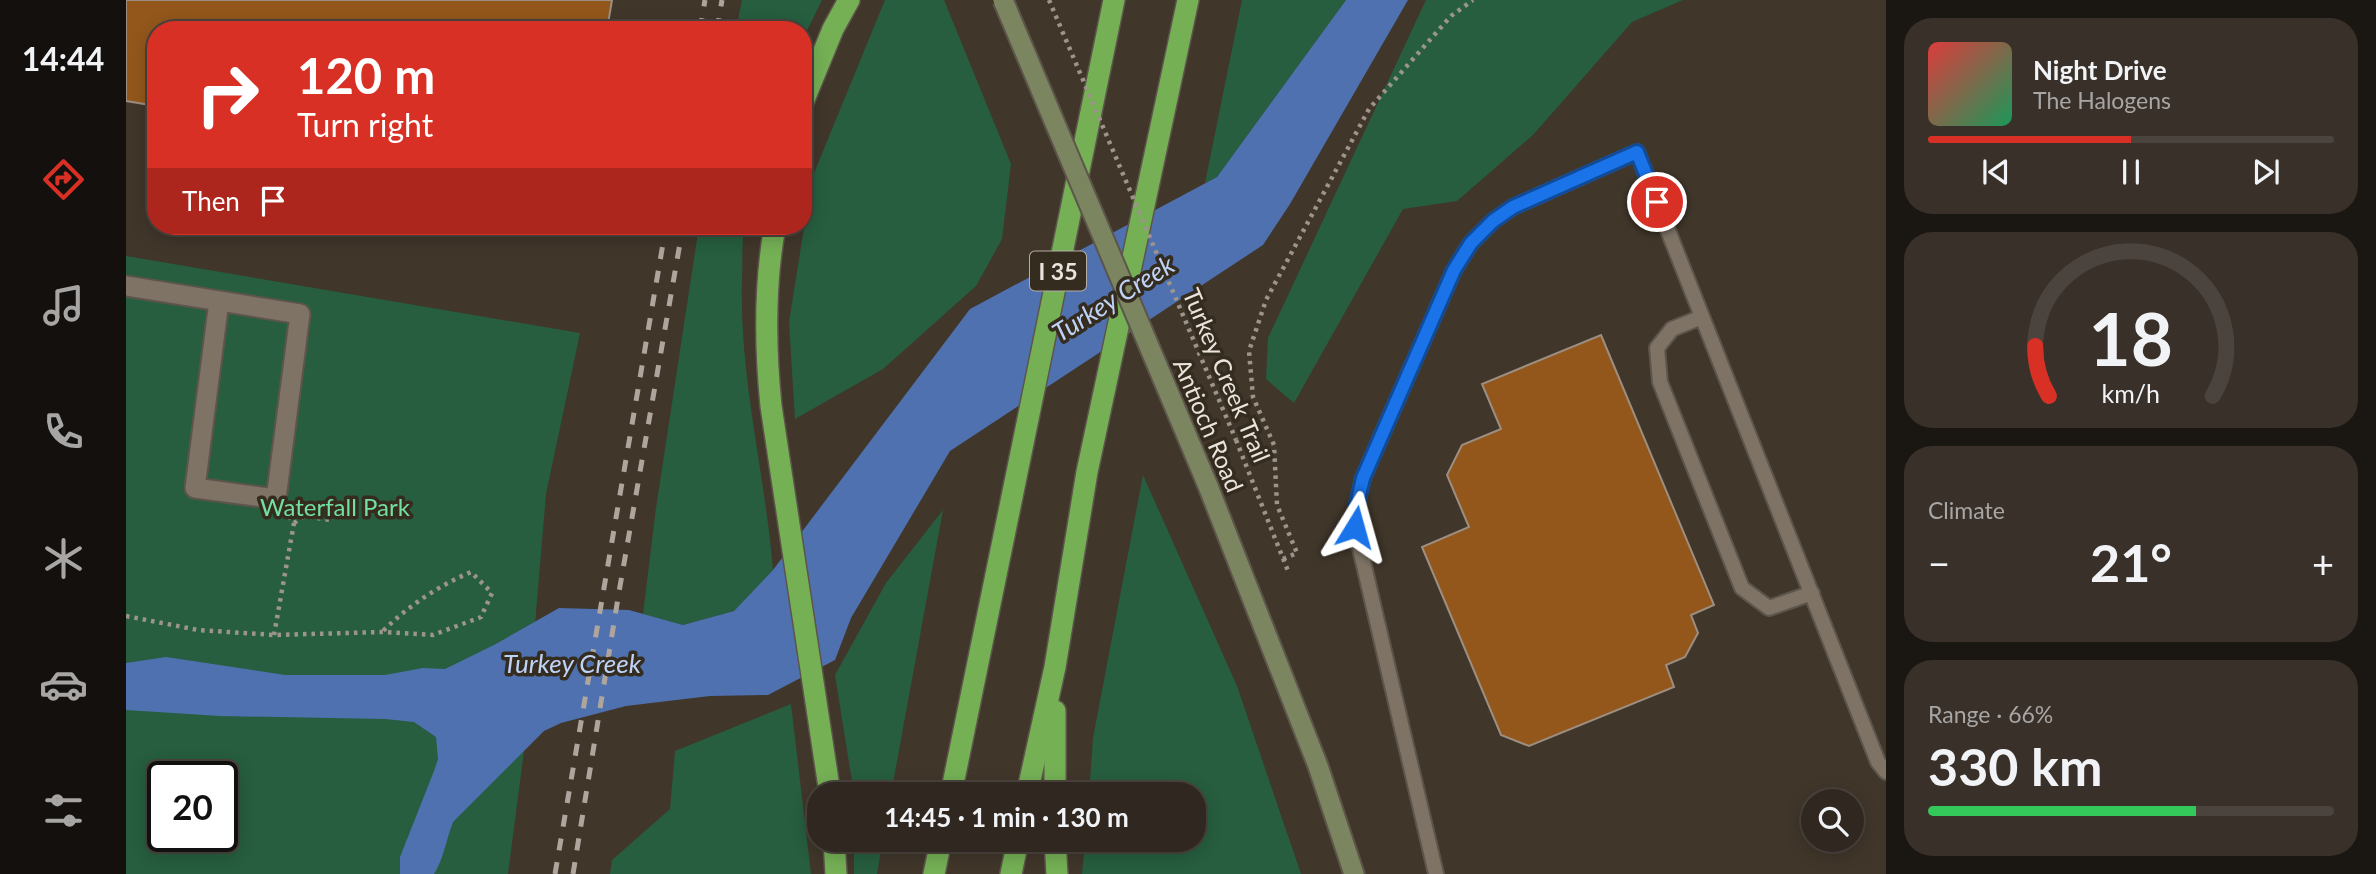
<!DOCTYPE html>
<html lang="en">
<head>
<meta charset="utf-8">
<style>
  body { margin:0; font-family:Lato,sans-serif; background:#383029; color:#f1f3f6; height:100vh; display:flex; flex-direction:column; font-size:26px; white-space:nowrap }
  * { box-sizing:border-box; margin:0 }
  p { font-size:23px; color:#a8a6a5 }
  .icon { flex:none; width:38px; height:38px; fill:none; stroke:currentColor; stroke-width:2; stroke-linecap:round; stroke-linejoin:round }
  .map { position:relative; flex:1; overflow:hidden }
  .panel { display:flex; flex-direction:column; gap:18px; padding:18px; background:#1a1612; width:490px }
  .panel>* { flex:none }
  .guide { position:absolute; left:21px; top:21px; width:665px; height:214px; border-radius:28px; box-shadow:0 4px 18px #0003,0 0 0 2px #4b443e; background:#d93025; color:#fff; overflow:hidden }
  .buttons { position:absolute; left:1675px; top:789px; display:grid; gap:14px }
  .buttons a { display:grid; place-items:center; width:63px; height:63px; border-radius:50%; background:#302820; box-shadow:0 4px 18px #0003,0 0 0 2px #4b443e; font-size:35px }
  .speed { position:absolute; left:21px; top:761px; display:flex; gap:14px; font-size:35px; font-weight:700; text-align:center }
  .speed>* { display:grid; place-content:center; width:91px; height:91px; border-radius:50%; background:#302820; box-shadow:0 4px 18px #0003,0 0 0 2px #4b443e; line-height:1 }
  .speed .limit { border:4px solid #111; border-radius:10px; background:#fff; color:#111 }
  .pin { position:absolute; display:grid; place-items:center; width:60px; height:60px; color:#fff; margin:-30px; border:4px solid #fff; border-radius:50%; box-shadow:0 2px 7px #0007 }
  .me { position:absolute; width:77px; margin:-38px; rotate:8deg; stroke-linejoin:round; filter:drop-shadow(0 0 5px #0008) }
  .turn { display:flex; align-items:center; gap:24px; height:147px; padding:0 35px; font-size:32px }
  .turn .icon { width:91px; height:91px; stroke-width:2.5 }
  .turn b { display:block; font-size:49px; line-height:60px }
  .then { display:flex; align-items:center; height:66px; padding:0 35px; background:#0003; gap:14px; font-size:26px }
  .big { font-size:52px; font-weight:700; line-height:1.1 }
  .panel .widget { flex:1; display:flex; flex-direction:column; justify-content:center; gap:10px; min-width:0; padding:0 24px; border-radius:28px; background:#383029 }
  .panel .dial { align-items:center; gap:0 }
  .dial svg { height:182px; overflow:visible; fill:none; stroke:#4b443e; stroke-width:7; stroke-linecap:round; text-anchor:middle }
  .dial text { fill:#f1f3f6; stroke:none }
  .song { display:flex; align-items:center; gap:21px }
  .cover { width:84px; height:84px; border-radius:10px; background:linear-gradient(135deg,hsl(0 70% 55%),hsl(150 70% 35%)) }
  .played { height:7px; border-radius:4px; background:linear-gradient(90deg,#d93025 50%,#4b443e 50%) }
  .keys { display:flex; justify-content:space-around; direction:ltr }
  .heat { display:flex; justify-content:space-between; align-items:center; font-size:38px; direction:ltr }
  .charge { height:10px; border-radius:5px; background:linear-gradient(90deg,#34c759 66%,#4b443e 0) }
  .trip { position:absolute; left:681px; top:782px; width:399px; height:70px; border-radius:28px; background:#302820; box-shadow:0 4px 18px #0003,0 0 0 2px #4b443e; font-weight:700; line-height:70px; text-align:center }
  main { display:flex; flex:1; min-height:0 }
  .dock { display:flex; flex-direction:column; width:126px; justify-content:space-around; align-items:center; background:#13100d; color:#a8a6a5 }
  .dock .icon { width:49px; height:49px }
  .dock .current { color:#d93025 }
  .dock b { font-size:32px; color:#f1f3f6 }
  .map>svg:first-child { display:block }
  .green { fill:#275e3f; fill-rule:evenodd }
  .water { fill:#4f71b0 }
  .building { fill:#93571b; stroke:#9d8e82; stroke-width:2 }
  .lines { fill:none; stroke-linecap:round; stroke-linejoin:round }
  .service-casing { stroke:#5d554b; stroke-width:18 }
  .minor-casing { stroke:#5d554b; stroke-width:23 }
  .secondary-casing { stroke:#5d554b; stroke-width:23 }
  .motorway-casing { stroke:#5d554b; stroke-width:24 }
  .path { stroke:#9d958b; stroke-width:4.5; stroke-dasharray:3.5 5; stroke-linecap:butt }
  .service { stroke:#7e7365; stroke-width:14 }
  .minor { stroke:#7e7365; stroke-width:19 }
  .secondary { stroke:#7b8560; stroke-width:19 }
  .motorway { stroke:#75b055; stroke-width:21 }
  .rail { stroke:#aea69d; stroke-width:5; stroke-dasharray:12 12; stroke-linecap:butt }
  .secondary-bridge-casing { stroke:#5d554b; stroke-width:23; stroke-linecap:butt }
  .path-bridge { stroke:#9d958b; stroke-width:4.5; stroke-dasharray:3.5 5; stroke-linecap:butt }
  .secondary-bridge { stroke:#7b8560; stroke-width:19 }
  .route-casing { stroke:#114b97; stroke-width:18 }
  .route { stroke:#1a73e8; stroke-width:12 }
  .labels { text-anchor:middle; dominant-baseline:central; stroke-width:7; stroke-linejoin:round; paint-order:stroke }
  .shield { fill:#352c20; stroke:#b4ada4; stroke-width:2 }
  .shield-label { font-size:23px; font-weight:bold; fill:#eae4dc }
  .street-label { font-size:24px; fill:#eae4dc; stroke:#352c20 }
  .park-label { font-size:24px; fill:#72e0a0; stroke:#352c20 }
  .water-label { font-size:26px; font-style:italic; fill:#bfd3f7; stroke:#352c20 }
</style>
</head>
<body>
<main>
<nav class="dock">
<b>14:44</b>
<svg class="icon current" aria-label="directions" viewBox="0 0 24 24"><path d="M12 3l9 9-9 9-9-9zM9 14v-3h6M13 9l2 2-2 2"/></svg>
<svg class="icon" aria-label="music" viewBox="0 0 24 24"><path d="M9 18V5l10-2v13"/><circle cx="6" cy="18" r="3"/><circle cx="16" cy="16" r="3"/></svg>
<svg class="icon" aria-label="phone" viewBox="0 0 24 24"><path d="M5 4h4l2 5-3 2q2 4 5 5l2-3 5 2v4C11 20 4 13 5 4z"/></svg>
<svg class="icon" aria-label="climate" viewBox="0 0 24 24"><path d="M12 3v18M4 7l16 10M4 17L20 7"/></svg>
<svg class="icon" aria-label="car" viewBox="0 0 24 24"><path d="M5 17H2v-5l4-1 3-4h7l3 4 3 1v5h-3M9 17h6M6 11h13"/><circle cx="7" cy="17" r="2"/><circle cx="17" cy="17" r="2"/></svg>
<svg class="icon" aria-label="filters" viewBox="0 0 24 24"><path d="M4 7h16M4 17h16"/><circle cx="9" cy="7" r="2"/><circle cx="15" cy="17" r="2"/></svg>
</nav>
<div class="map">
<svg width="1760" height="874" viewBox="0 0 1760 874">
  <rect width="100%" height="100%" fill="#40362a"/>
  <!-- green -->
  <g class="green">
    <polygon points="616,0 696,0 677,39 677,30 610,30"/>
    <polygon points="759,0 818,0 885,164 876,239 850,286 757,369 669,419 663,322 686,178"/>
    <polygon points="1116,0 1220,0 1091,177 1079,183"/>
    <polygon points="1300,0 1557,0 1506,22 1407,135 1331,201 1277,209 1168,403 1140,379 1142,338"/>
    <path d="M573,226H619C615,243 617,262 616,280C613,378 639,472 647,570L608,611L557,625L517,614L530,508Z"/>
    <path d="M0,256L454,333L420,494L399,743L382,874H0ZM37,777H96V836H37Z"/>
    <polygon points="1017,475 1111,686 1175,874 956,874 959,840 1068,840 1068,794 963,794 967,738"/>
    <polygon points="817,510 765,794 728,794 709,675 760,583"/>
    <polygon points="665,704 685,874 484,874 486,860 544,809 549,751"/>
    <polygon points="728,840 757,840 751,874 728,874"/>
  </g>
  <!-- water -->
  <path class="water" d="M1220,0H1282L1164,204L1137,245L824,451L725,618L709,660L642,695L584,696L500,706L435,723L418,731L327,822C320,840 318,858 308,874H274V857L308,771L312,759L310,737L288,722L259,719L94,716L0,710V663L40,657L159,675H259L297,668L319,669L368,645L433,608L503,610L557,625L608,611L647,570L844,309L1091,177Z"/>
  <!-- building -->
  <g class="building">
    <polygon points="0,0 486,0 481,30 30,30 30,106 0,101"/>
    <polygon points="1475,335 1588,605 1565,615 1572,633 1559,657 1540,665 1548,687 1403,746 1375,735 1296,547 1343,527 1321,475 1336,445 1375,429 1356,384"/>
  </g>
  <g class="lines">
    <defs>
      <g id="service">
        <polyline points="1576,317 1546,329 1531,348 1534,382 1616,588 1643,608 1686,593"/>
        <polyline points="1310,874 1229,527 1231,504 1237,478 1328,270 1345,243 1367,221 1387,207 1511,152 1752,762 1760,772"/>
      </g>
      <polyline id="minor" points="0,286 174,314 150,499 69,488 93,301"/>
      <polyline id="secondary" points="1082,486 1192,766 1228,874"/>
      <g id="motorway">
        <polyline points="677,102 707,29 723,0"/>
        <path d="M649,226C638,286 639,346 645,406L704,794"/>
        <polyline points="825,794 988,0"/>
        <polyline points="901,794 929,667 961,472 1062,0"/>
        <polyline points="929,794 929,711"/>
        <polyline points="708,840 710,874"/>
        <polyline points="929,840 931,874"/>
        <polyline points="808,874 815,840"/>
        <polyline points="885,874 892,840"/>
      </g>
    </defs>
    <!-- service casing -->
    <use href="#service" class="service-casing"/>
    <!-- minor casing -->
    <use href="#minor" class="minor-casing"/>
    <!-- secondary casing -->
    <use href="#secondary" class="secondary-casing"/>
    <!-- motorway casing -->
    <use href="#motorway" class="motorway-casing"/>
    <!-- path -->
    <g class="path">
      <polyline points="1110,440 1162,571"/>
      <polyline points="168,523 178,516 204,520"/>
      <polyline points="1157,559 1171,553 1151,505 1148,445 1127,397 1123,351 1140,300 1243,109 1325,16 1347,0"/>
      <path d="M0,616L72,630L148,635L256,632L307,635L355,617L366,593L345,572C312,586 282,606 256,632"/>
      <polyline points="148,635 168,523 163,517"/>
    </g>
    <!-- service -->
    <use href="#service" class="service"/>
    <!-- minor -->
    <use href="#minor" class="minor"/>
    <!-- secondary -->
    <use href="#secondary" class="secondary"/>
    <!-- motorway -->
    <use href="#motorway" class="motorway"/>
    <!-- rail -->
    <g class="rail">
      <polyline points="574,30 579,0"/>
      <polyline points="591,30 596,0"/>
      <polyline points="429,874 540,226"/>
      <polyline points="447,874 493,592 557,226"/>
    </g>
    <defs>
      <polyline id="secondary-bridge" points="877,0 1082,486"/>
    </defs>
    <!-- secondary-bridge casing -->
    <use href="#secondary-bridge" class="secondary-bridge-casing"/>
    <!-- path-bridge -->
    <polyline class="path-bridge" points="923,0 1110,440"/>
    <!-- secondary-bridge -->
    <use href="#secondary-bridge" class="secondary-bridge"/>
  </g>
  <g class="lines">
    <defs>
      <polyline id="route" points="1229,527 1231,504 1237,478 1328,270 1345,243 1367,221 1387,207 1511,152 1531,202"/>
    </defs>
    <!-- route casing -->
    <use href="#route" class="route-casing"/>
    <!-- route -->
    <use href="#route" class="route"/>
  </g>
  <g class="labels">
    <!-- shield labels -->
    <rect class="shield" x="904" y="251.5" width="56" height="39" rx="5"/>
    <g class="shield-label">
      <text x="932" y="271">I 35</text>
    </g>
    <!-- street labels -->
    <g class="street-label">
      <text transform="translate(1101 375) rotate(67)">Turkey Creek Trail</text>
      <text transform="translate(1083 425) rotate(67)">Antioch Road</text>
    </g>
    <!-- park labels -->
    <g class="park-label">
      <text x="209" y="506">Waterfall Park</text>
    </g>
    <!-- water labels -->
    <g class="water-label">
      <text transform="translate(987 298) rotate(-32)">Turkey Creek</text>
      <text x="446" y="663">Turkey Creek</text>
    </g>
  </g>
</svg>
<div class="buttons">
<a><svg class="icon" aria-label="search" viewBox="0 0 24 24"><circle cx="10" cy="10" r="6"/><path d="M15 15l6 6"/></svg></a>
</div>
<div class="speed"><div class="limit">20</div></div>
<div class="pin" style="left:1531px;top:202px;background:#d93025"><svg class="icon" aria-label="arrive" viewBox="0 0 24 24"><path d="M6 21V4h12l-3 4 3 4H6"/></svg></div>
<svg class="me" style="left:1229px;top:527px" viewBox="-20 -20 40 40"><path d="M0-17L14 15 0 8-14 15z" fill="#1a73e8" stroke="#fff" stroke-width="4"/></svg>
<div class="trip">14:45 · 1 min · 130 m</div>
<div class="guide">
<div class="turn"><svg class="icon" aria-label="right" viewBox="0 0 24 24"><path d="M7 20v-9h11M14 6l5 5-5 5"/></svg><div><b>120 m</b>Turn right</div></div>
<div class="then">Then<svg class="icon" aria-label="arrive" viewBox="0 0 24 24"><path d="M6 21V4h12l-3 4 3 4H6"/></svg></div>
</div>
</div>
<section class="panel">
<div class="widget">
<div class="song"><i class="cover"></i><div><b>Night Drive</b><p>The Halogens</p></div></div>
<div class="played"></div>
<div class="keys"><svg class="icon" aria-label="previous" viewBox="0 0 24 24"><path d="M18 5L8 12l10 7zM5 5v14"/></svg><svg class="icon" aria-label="pause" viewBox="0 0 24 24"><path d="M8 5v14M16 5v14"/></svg><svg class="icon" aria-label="next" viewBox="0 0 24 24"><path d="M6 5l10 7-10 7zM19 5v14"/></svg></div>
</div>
<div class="widget dial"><svg viewBox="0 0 100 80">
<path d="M14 69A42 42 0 1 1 86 69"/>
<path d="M14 69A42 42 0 0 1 8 47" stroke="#d93025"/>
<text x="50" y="56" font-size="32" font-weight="700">18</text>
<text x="50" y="72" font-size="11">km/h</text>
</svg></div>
<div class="widget"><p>Climate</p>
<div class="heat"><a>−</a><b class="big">21°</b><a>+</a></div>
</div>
<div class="widget"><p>Range · 66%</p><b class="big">330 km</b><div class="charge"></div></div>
</section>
</main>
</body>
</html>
